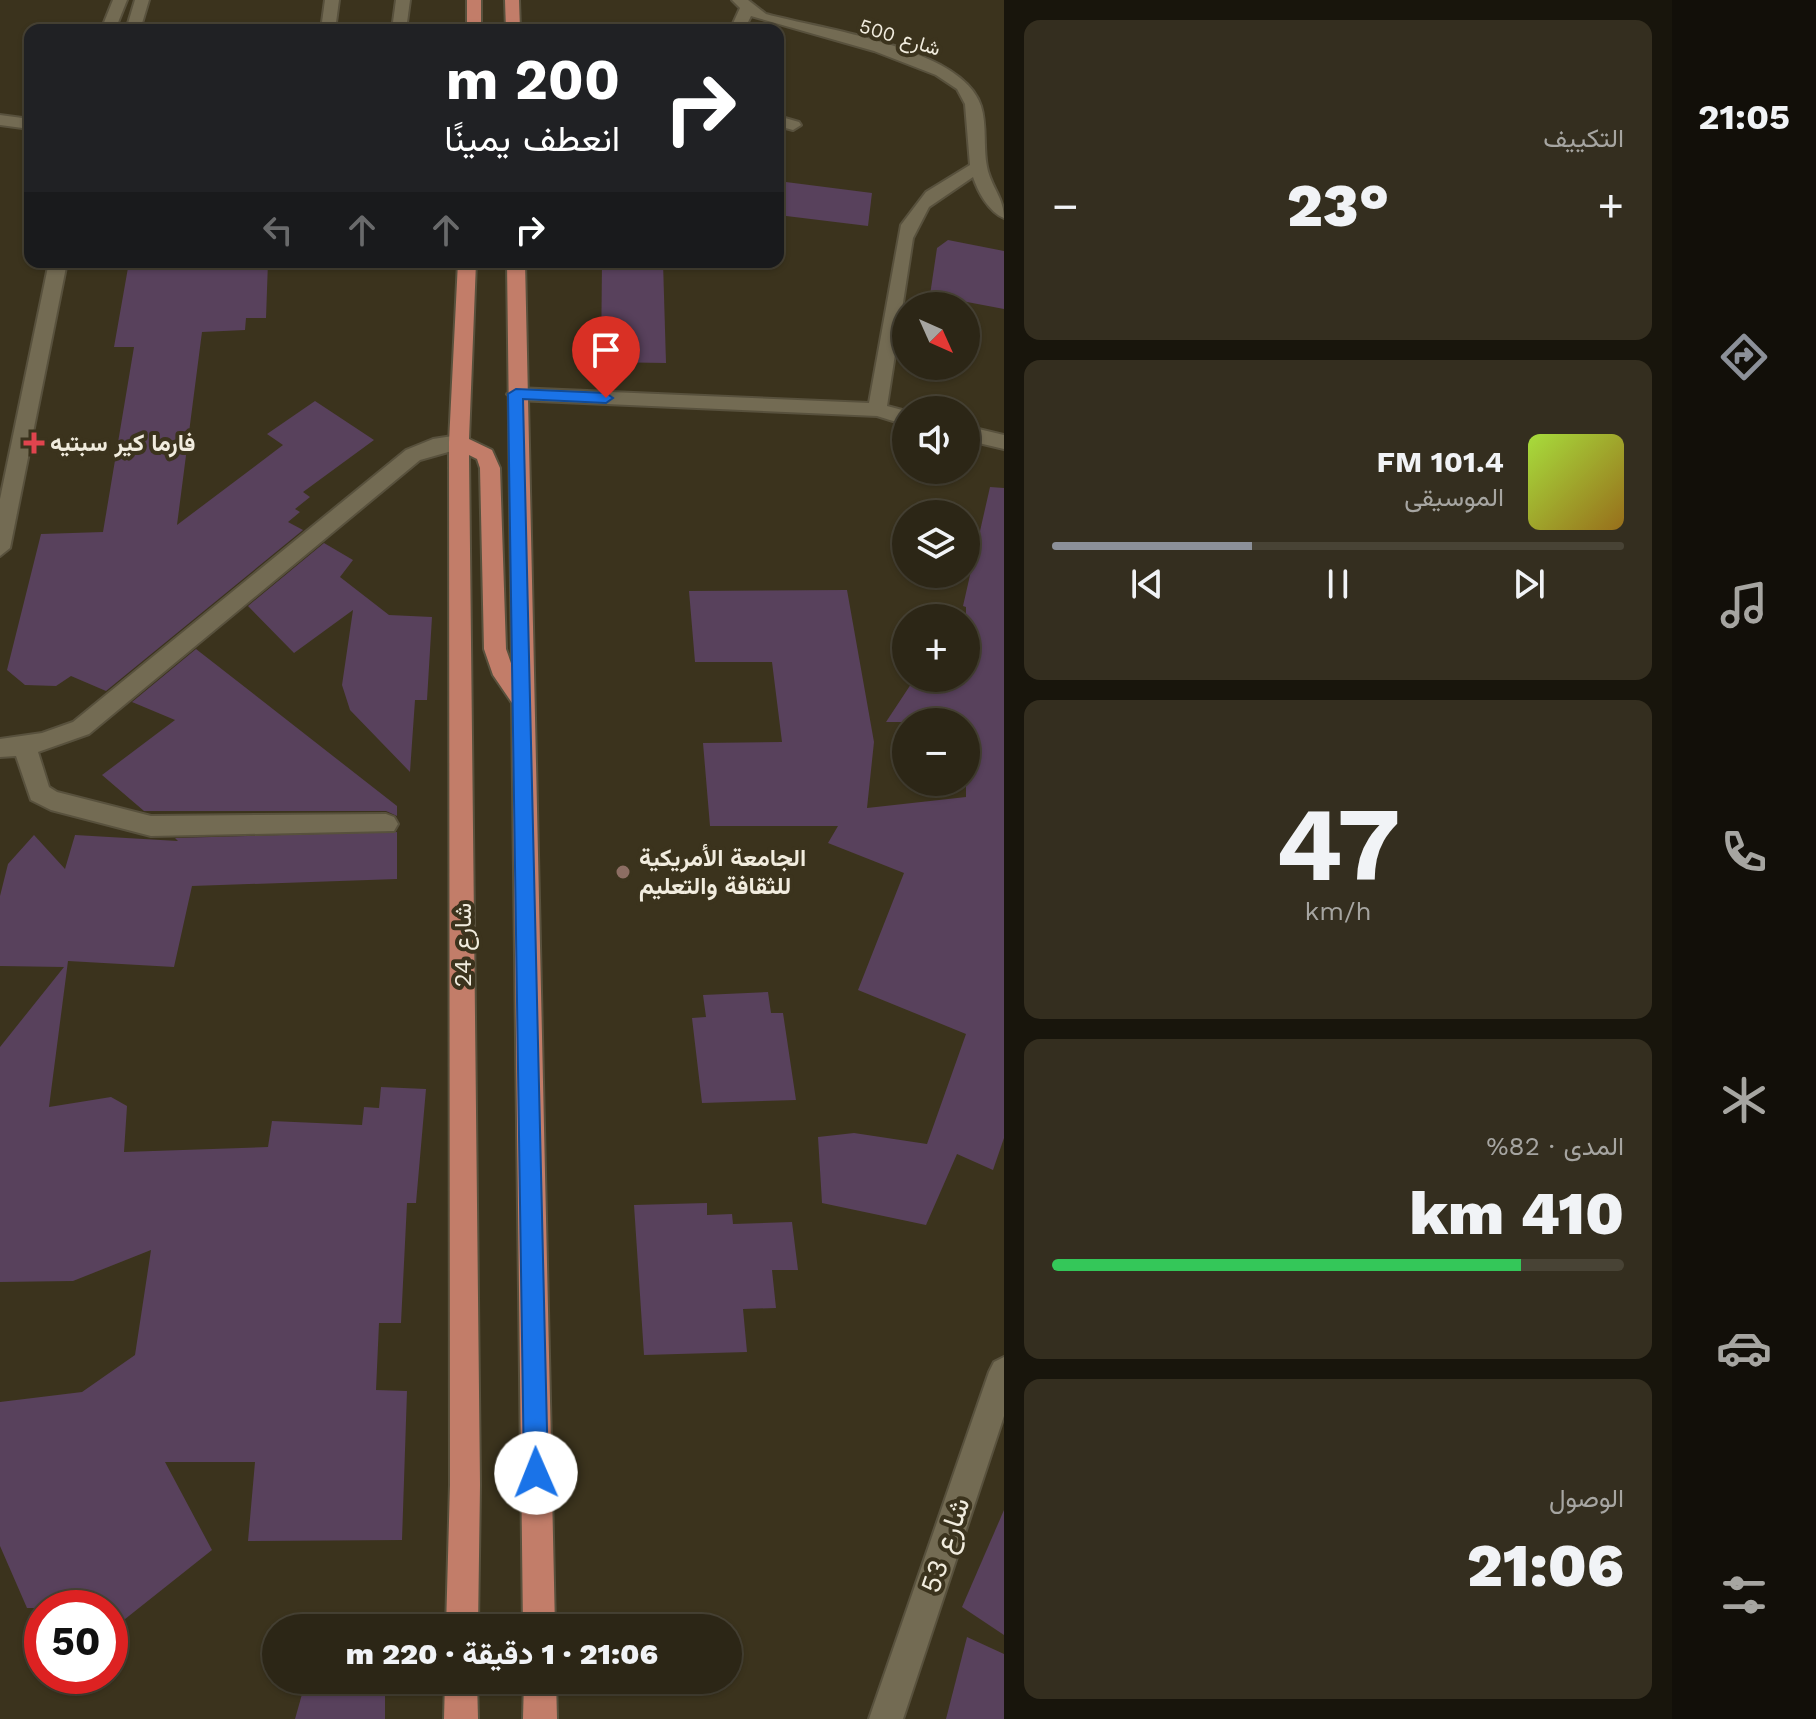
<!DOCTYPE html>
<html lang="ar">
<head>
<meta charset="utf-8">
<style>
  body { margin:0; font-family:"Work Sans",Vazirmatn,sans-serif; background:#342e1f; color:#f1f3f6; direction:rtl; height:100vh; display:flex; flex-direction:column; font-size:30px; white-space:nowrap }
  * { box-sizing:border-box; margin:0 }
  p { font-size:26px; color:#a6a5a1 }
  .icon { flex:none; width:44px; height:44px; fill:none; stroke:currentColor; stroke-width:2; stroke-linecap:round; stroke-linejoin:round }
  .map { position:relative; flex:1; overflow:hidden; direction:ltr }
  .panel { display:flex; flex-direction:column; gap:20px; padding:20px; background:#18150c; width:668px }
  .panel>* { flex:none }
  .top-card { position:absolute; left:24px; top:24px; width:760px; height:244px; border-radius:16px; box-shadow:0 2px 6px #0004,0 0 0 2px #484335; direction:rtl; background:#202124; color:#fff; overflow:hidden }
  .needle { width:52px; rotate:135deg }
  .fabs { position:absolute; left:892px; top:292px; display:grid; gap:16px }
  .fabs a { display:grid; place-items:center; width:88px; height:88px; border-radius:50%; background:#2c2616; box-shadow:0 2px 6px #0004,0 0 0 2px #484335; font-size:40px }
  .speed { position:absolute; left:24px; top:1590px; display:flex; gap:16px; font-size:40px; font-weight:700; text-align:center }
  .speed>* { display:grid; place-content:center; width:104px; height:104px; border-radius:50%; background:#2c2616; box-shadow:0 2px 6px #0004,0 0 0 2px #484335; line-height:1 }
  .speed .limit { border:12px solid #d22; background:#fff; color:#111 }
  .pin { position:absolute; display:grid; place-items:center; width:68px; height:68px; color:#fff; margin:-82px -34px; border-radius:50% 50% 50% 0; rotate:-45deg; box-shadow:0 0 8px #0007 }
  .pin .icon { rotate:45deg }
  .me { position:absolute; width:88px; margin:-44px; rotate:359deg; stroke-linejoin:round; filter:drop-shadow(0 0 6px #0008) }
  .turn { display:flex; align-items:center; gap:28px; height:168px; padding:0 32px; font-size:36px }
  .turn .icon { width:104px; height:104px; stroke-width:2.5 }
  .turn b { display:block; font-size:56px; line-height:68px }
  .lanes { display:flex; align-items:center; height:76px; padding:0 32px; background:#0003; justify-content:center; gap:40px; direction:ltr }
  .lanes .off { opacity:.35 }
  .big { font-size:60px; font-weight:800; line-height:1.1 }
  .panel .widget { flex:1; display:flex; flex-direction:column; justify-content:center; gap:12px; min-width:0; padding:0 28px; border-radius:16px; background:#342e1f }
  .panel .dial { align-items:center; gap:0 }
  .dial b { font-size:104px; line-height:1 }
  .song { display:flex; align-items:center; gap:24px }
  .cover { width:96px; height:96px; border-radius:12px; background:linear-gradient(135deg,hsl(80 70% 55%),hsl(40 70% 35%)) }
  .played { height:8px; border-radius:4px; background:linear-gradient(90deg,#8c9099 35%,#484335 35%) }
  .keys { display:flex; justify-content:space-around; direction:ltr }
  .heat { display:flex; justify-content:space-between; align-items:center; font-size:44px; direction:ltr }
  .charge { height:12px; border-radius:6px; background:linear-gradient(90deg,#34c759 82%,#484335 0) }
  .trip { position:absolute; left:262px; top:1614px; width:480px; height:80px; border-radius:40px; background:#2c2616; box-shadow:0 2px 6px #0004,0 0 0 2px #484335; font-weight:800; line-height:80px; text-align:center; direction:rtl }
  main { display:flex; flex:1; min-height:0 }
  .tab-bar { display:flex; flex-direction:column; width:144px; justify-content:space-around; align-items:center; background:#120f09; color:#a6a5a1 }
  .tab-bar .icon { width:56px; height:56px }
  .tab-bar .active { color:#8c9099 }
  .tab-bar b { font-size:36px; color:#f1f3f6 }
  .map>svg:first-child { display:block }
  .building { fill:#58415c }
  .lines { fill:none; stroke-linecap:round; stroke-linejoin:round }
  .minor-casing { stroke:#58513d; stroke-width:4 }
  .major-casing { stroke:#58513d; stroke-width:4 }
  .minor { fill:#736b53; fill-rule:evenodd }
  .major { fill:#c27d69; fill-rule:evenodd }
  .route { fill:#1a73e8; stroke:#114b97; stroke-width:2 }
  .health-dot { fill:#e0444e; stroke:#3b331d; stroke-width:3 }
  .education-dot { fill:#8d6e63; stroke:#3b331d; stroke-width:3 }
  .labels { text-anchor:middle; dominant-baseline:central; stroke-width:8; stroke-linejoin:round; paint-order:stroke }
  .far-street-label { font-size:20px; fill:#f1ecde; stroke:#3b331d }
  .poi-label { font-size:24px; font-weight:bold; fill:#f1ecde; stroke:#3b331d; text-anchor:start }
  .street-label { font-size:24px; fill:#f1ecde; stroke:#3b331d }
  .near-street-label { font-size:28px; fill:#f1ecde; stroke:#3b331d }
</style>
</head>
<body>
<main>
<nav class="tab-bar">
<b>21:05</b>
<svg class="icon active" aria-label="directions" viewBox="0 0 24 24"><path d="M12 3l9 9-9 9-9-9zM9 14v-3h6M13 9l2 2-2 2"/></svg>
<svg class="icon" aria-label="music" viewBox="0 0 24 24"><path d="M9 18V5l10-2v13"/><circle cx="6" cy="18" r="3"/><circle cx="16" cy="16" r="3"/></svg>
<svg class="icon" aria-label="phone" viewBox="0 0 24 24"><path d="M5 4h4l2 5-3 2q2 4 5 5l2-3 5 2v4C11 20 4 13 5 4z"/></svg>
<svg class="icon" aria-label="climate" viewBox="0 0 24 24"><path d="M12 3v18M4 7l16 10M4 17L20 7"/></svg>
<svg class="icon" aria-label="car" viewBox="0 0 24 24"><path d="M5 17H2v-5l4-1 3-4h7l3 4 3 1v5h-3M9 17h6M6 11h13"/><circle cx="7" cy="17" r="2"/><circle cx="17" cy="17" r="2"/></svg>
<svg class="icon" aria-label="filters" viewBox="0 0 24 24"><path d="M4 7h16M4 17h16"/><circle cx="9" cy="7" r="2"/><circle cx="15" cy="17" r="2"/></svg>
</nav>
<section class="panel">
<div class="widget"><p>التكييف</p>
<div class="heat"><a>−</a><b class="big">23°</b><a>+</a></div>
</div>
<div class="widget">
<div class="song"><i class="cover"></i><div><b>101.4 FM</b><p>الموسيقى</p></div></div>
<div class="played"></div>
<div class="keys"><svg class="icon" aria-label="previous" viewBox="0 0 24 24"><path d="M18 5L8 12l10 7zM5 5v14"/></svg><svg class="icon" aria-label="pause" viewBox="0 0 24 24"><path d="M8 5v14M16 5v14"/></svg><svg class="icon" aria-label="next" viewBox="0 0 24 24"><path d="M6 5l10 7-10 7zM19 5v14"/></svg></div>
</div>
<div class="widget dial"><b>47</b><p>km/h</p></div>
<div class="widget"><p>المدى · 82%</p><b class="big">410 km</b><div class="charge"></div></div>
<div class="widget"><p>الوصول</p><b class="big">21:06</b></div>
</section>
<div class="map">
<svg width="1004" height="1719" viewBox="0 0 1004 1719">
  <rect width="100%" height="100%" fill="#3b331d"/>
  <!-- building -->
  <g class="building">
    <polygon points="778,181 872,193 868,226 778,215"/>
    <polygon points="948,240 1004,251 1004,309 930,295 937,248"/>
    <polygon points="129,262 268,262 266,318 246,318 245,330 202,332 177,525 283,445 267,434 315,401 374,440 303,492 310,497 295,509 300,512 288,522 303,530 106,691 71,676 56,686 25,685 7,670 41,534 103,532 134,347 114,347"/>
    <polygon points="602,262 663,262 666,363 601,362"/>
    <polygon points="990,487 1004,488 1004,1138 993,1170 957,1154 926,1225 822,1203 818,1137 854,1133 927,1144 966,1034 858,990 904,873 828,843 838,826 710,826 703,743 782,742 772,662 695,662 689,591 847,590 874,742 867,808 966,797 966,722 886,722 915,678 966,678 966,607 963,606"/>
    <polygon points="324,543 353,560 340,577 389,615 432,617 427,700 415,700 410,772 350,710 342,685 353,610 294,653 248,606"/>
    <polygon points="196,649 397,806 397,816 386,811 144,811 102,775 175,720 132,702"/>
    <polygon points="397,832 397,879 192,886 174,967 68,961 49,1107 111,1097 127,1106 124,1152 268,1147 272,1121 362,1125 364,1107 379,1108 381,1087 426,1089 416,1203 407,1203 401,1323 379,1323 376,1390 407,1391 402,1540 248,1541 255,1462 165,1462 212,1550 110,1631 110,1608 27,1608 0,1546 0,1402 82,1392 135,1355 151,1250 73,1281 0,1282 0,1047 64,967 0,966 0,896 8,864 34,835 65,869 75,835 178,841 175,838"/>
    <polygon points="768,992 771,1013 783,1013 796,1100 702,1103 692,1018 706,1017 703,995"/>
    <polygon points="707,1203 707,1215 732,1214 733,1224 792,1222 798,1270 772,1270 776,1308 743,1309 747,1352 644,1355 634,1205"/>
    <polygon points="1004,1510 1004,1635 962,1607"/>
    <polygon points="967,1637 1004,1654 1004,1719 946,1719"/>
    <polygon points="306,1680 385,1680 385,1719 295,1719"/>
  </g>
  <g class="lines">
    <defs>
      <g id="minor">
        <polygon points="113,0 127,0 115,30 101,30"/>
        <polygon points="135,0 149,0 140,30 126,30"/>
        <polygon points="325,0 339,0 335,30 321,30"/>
        <polygon points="396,0 410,0 406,30 392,30"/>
        <path d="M732,0H748L766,14C819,29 963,47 981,106C987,125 983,147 987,167C991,187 1004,198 1004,218C989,212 978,192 973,177L929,207L913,238L887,406L906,411V425L877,416L516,400L507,394L516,388L869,403L901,225L926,192L970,165L965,104L957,89L936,75L874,51L751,16L744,30H730L740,8Z"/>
        <polygon points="0,115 30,119 30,129 0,125"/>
        <polygon points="778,116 799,122 801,125 793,130 778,126"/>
        <polygon points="49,262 67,262 10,548 0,556 0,499"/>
        <polygon points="966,426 1004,435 1004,449 966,440"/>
        <polygon points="459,435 469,442 466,447 420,460 89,734 38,752 49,787 57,792 151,816 386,814 394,817 398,824 394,831 151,836 51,810 31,800 16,756 0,757 0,739 42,733 73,722 406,450 433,439"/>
        <polygon points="1004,1357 1004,1416 903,1719 869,1719 989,1372 994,1362"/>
      </g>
      <g id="major">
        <rect x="467" y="0" width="14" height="30"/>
        <polygon points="505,0 519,0 520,30 506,30"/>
        <polygon points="458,262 476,262 469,439 492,450 500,468 506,649 512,666 507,262 525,262 555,1628 523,1628 512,703 493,675 484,649 480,468 477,459 469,455 480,1485 478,1628 446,1628 450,1485 449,442"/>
        <polygon points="445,1680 477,1680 478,1719 444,1719"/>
        <polygon points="524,1680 556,1680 557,1719 523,1719"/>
      </g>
    </defs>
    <!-- minor casing -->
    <use href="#minor" class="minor-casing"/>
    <!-- major casing -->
    <use href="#major" class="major-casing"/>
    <!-- minor -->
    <use href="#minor" class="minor"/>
    <!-- major -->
    <use href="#major" class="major"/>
  </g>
  <!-- route -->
  <polygon class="route" points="516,389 606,393 613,398 606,403 523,399 548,1473 544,1481 536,1485 528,1481 524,1473 508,394"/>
  <!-- markers -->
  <path class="health-dot" d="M30 431h8v8h8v8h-8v8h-8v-8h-8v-8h8z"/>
  <circle class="education-dot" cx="623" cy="872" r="8"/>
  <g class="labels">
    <!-- far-street labels -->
    <g class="far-street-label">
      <text transform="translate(900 37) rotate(17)">شارع 500</text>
    </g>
    <!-- poi labels -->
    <g class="poi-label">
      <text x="50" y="443">فارما كير سبتيه</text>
      <text x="639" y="858">الجامعة الأمريكية<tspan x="639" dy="28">للثقافة والتعليم</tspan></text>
    </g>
    <!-- street labels -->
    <g class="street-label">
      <text transform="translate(463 945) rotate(-90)">شارع 24</text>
    </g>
    <!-- near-street labels -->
    <g class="near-street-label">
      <text transform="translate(945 1545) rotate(-71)">شارع 53</text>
    </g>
  </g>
</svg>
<div class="fabs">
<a><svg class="needle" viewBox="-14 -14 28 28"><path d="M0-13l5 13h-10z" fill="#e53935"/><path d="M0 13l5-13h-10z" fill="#a6a5a1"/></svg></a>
<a><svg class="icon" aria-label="sound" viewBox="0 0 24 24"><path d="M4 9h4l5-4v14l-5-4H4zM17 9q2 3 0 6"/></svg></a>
<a><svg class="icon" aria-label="layers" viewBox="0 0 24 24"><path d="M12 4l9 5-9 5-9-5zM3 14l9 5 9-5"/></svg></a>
<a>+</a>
<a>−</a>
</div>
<div class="speed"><div class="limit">50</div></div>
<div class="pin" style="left:606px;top:398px;background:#d93025"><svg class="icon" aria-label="arrive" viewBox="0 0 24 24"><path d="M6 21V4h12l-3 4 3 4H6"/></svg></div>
<svg class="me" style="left:536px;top:1473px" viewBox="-20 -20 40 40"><circle r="19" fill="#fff"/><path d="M0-13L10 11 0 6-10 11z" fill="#1a73e8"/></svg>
<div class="trip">21:06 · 1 دقيقة · 220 m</div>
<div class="top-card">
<div class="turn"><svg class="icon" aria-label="right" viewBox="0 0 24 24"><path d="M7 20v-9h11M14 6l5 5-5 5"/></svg><div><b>200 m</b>انعطف يمينًا</div></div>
<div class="lanes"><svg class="icon off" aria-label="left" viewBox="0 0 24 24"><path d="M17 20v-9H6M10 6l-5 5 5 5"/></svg><svg class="icon off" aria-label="ahead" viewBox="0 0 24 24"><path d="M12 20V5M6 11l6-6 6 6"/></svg><svg class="icon off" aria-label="ahead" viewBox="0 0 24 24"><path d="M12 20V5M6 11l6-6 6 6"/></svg><svg class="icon" aria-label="right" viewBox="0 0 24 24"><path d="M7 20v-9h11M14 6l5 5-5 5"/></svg></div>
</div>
</div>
</main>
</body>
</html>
